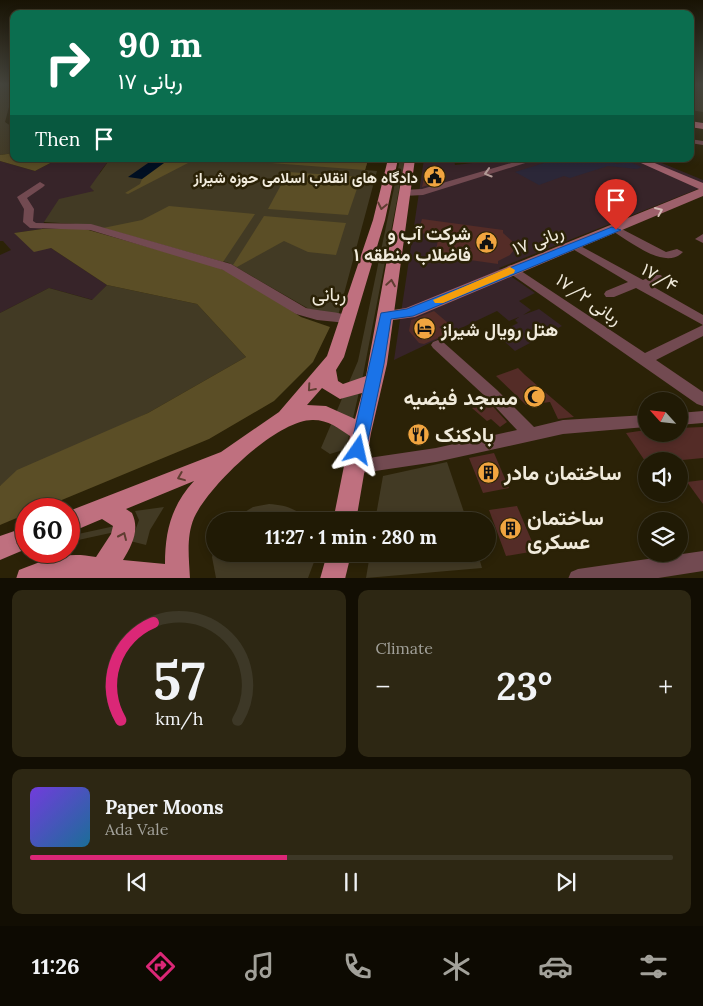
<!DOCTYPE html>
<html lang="en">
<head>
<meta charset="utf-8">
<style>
  body { margin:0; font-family:Lora,Vazirmatn,serif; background:#2d2713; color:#f1f3f6; height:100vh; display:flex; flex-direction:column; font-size:19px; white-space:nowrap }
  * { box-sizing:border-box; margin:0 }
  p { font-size:16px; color:#a2a19a }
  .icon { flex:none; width:28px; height:28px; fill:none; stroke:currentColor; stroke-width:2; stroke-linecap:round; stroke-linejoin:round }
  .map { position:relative; height:578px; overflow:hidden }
  .drawer { display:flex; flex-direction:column; gap:12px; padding:12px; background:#120e03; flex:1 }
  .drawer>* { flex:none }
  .hud { position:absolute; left:10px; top:10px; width:684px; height:152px; border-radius:10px; box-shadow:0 2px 8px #0003,0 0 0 1px #3d3827; background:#0b6e4f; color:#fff; overflow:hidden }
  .needle { width:32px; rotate:297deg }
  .controls { position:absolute; left:638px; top:392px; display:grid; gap:10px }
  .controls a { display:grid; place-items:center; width:50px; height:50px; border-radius:50%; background:#201a05; box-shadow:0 2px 8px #0003,0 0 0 1px #3d3827; font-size:25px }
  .speed { position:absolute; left:15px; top:498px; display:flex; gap:10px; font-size:25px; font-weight:700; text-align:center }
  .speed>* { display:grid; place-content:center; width:65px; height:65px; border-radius:50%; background:#201a05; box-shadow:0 2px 8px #0003,0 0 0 1px #3d3827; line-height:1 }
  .speed .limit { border:8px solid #d22; background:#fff; color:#111 }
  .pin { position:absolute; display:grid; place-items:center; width:42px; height:42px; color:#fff; margin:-51px -21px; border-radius:50% 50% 50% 0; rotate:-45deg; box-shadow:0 0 5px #0007 }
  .pin .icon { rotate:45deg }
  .me { position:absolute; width:55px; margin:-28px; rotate:11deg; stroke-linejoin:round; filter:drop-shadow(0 0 4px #0008) }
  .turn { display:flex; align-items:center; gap:18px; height:105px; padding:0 25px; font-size:22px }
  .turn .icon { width:65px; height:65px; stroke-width:2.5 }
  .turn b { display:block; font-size:35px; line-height:42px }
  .then { display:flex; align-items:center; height:48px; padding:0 25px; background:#0003; gap:10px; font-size:19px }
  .big { font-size:38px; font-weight:800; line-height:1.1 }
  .drawer .widget { flex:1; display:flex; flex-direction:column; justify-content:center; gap:8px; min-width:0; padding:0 18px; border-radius:10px; background:#2d2713 }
  .drawer .dial { align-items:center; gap:0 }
  .dial svg { height:130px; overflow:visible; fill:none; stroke:#3d3827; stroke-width:7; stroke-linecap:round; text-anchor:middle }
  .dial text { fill:#f1f3f6; stroke:none }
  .song { display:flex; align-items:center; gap:15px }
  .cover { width:60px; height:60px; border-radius:8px; background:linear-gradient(135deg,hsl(260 70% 55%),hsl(200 70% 35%)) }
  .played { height:5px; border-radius:2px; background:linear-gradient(90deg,#db2777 40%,#3d3827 40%) }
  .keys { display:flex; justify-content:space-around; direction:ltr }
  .heat { display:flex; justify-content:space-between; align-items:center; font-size:28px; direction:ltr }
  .drawer .tiles { flex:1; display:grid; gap:12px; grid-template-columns:1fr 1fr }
  .widget:last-child { grid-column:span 2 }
  .trip { position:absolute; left:206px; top:512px; width:290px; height:50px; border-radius:25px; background:#201a05; box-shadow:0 2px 8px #0003,0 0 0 1px #3d3827; font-weight:800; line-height:50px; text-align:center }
  .tab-bar { display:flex; height:80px; justify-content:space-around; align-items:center; background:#0d0a02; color:#a2a19a }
  .tab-bar .icon { width:35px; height:35px }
  .tab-bar .on { color:#db2777 }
  .tab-bar b { font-size:22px; color:#f1f3f6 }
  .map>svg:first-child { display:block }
  .commercial { fill:#372429 }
  .education { fill:#2b2738 }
  .green { fill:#423a24 }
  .forest { fill:#5b4e26 }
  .water { fill:#000f22 }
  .building { fill:#542c27 }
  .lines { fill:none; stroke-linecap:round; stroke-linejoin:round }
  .street { fill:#724a51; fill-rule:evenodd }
  .secondary { fill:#9d606b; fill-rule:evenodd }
  .primary { fill:#bf707f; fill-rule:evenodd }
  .oneway { stroke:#b29a96 }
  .oneway2 { stroke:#5f3d31 }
  .oneway3 { stroke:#d4bab4 }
  .route { fill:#1a73e8; stroke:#114b97 }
  .slow { fill:#f59e0b }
  .labels { text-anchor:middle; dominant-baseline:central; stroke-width:5; stroke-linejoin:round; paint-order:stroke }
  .far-poi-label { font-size:15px; font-weight:bold; fill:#f1ebdc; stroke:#2b2207; text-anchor:end }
  .poi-label { font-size:18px; font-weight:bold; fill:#f1ebdc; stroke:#2b2207; text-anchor:end }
  .street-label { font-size:18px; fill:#f1ebdc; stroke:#2b2207 }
  .neighbourhood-label { font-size:19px; fill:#f1ebdc; stroke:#2b2207 }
  .near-poi-label { font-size:21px; font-weight:bold; fill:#f1ebdc; stroke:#2b2207; text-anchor:start }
</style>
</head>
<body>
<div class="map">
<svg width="703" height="579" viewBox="0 0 703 579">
  <rect width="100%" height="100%" fill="#2b2207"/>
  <!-- commercial -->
  <g class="commercial">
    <polygon points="58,159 110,159 100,172 95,190 44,222 42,229 15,233 51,248 107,285 93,300 49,288 0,313 0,255 11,250 3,241 0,241 0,161 35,171"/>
    <polygon points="424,159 454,159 455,165 507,159 513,163 527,159 652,159 703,180 703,187 499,268 535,293 519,301 531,310 523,315 539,309 562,326 515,351 496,334 518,323 515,320 519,317 509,321 497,311 394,360"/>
  </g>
  <!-- education -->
  <polygon class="education" points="557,159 605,159 617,164 627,161 642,167 637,169 608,166 570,178 564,176 539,185 515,172"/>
  <!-- green -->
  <g class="green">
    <polygon points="0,84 14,84 12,96 14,104 9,107 5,122 14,128 14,153 0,155"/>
    <polygon points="690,84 703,84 703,112 690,110"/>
    <polygon points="110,159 368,160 365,170 377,171 338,316 309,309 229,263 92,225 44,222 59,199 94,191 90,187"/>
    <polygon points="400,159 405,159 363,375 347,444 343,450 330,454 321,448 358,361"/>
    <polygon points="107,285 197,304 246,357 148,413 0,486 0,313 49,288 92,300"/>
    <polygon points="447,462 467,521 375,521 383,476"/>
    <path d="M269,504C286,505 297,509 309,521H230L253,507Z"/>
    <polygon points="164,507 150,530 146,545 126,540 135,531 139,520 135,511"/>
    <polygon points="115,526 115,532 69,542 69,536"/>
    <polygon points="215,547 215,554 317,554 308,578 216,578 212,557"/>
    <polygon points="370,554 478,554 482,568 366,578"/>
  </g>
  <!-- forest -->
  <g class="forest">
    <polygon points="14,153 14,159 58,159 35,171 0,161 0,155"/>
    <polygon points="169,159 190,159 188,163 128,194 125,193 140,184 142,179"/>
    <polygon points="219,159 354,159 368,160 365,170"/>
    <polygon points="288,172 361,177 348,215 268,209"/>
    <polygon points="169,206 255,214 223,262 103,228 142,220"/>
    <polygon points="264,216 346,223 336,255 308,252 284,241 237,267 233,265"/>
    <polygon points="42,229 85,229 211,265 236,275 301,317 330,327 313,362 274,401 209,439 40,509 26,509 26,514 0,525 0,486 17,470 148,413 246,357 197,304 107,285 51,248 34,252 14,233"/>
  </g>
  <!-- water -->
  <polygon class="water" points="151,161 164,163 142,179 128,177"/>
  <!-- building -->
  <g class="building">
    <polygon points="426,169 445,180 422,187"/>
    <polygon points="422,219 503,230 503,233 512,241 514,250 510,255 498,261 498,264 435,255 439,235 418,233"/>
    <polygon points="434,311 448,323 439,327 447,334 424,344 419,343 409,331 411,320"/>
    <polygon points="518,368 525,375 574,417 558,419 550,402 526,405 496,376"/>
    <polygon points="486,399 507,422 500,427 491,419 487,421 472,408"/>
    <polygon points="703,427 703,458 672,461 645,461 626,433 646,430 646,434 679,434 679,428"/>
    <polygon points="494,453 509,488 483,493 469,458"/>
    <polygon points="703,480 703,504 687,482"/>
    <polygon points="517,506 536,551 506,556 489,510"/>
  </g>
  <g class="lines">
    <!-- street -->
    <g class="street">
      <polygon points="690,139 703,141 703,145 690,143"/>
      <polygon points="525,159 538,159 423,195 404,196 399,193 404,190 422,189"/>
      <path d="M40,182L45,185L43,187L27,198L34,209L33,221L36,223L91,224L231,264L306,308C317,311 348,312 354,319L347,323L317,320L296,314L223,270L90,230L30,228L23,222L24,209L17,197Z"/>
      <path d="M616,226L666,252L677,249L683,252C665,271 630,241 612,231L611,229L612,227Z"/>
      <polygon points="703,234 703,243 695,239"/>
      <polygon points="575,243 643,280 653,275 661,275 663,278 652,286 703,315 703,325 636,288 614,297 606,297 604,294 606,291 628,282 571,248 569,246 571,244"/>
      <polygon points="512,265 645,353 703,325 703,336 656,360 703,392 703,406 697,404 508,272 506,269 508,266"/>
      <polygon points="438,340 443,342 497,390 534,427 563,420 646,415 646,427 563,434 436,462 355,474 349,472 346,467 349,462 355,460 436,448 517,430 487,398 433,348 431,345 433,342"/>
      <polygon points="703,411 703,423 679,425 679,413"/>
      <polygon points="703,551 703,571 652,579 568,579 571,572 578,569"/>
    </g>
    <!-- secondary -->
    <polygon class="secondary" points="632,159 645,159 703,183 703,196 415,317 386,321 380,320 378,316 380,312 406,308 699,189"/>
    <!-- primary -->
    <g class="primary">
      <polygon points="690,121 703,123 703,129 690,127"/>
      <path d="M388,159H398L385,220L344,357L336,370L338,381L343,384L366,376L405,159H415L387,364L371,433L356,521H333L350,436C338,428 329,420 313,420C278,419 208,486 194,518C186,537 189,558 190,579H16L19,570C47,559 65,551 96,557L111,534L113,526L102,519L69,533V511L221,452L279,412L327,356L373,220ZM322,388L340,399L362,393L355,419L326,406L307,405ZM194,481C171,506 165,532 165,564L123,560C132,545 140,530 132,513L126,509Z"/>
      <polygon points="26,527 26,549 0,560 0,536"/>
      <polygon points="327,554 351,554 345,579 320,579"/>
    </g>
  </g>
  <!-- one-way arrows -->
  <defs><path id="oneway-chevron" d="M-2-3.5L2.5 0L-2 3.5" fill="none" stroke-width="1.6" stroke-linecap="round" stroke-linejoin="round" transform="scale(1.25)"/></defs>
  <use class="oneway" href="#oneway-chevron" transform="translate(488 173) rotate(163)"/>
  <g class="oneway2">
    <use href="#oneway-chevron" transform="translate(382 206) rotate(102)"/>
    <use href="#oneway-chevron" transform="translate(391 283) rotate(-81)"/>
    <use href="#oneway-chevron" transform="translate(311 388) rotate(131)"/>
    <use href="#oneway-chevron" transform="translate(181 477) rotate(158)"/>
    <use href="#oneway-chevron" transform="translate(123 536) rotate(-66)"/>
  </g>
  <use class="oneway3" href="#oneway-chevron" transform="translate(659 211) rotate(-23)"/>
  <!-- sky -->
  <linearGradient id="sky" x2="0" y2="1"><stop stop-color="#181304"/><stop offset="0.51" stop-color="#44443c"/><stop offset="1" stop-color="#44443c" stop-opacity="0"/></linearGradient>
  <rect width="703" height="165" fill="url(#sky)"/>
  <!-- route -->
  <polygon class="route" points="612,227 621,230 413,316 391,319 384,364 366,450 363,455 358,456 352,455 350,450 381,313 407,309"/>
  <!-- slow -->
  <polygon class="slow" points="510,267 515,270 514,273 443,303 435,303 433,300"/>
  <!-- icons -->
  <defs>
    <symbol id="civic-disc" viewBox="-11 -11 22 22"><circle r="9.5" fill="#f1a540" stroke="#2b2207"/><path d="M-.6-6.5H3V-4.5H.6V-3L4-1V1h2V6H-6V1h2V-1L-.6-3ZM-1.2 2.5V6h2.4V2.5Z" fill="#111"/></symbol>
    <symbol id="hotel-disc" viewBox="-11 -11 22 22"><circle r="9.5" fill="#f1a540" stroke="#2b2207"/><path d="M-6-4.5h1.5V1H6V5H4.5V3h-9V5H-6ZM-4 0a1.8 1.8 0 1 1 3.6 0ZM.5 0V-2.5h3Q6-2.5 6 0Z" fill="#111"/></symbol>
    <symbol id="mosque-disc" viewBox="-11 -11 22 22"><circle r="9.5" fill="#f1a540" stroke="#2b2207"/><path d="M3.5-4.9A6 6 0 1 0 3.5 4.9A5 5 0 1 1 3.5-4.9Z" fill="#111"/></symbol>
    <symbol id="restaurant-disc" viewBox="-11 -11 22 22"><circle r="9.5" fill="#f1a540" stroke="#2b2207"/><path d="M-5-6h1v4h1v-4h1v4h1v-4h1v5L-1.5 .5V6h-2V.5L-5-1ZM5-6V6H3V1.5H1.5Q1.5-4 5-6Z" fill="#111"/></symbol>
    <symbol id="building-disc" viewBox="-11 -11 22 22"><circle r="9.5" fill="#f1a540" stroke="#2b2207"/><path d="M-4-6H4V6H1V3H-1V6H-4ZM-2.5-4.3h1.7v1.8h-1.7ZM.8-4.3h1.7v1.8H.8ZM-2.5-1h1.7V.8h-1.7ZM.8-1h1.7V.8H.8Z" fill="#111"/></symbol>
  </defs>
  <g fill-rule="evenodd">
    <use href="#civic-disc" x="422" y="164" width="25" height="25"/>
    <use href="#civic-disc" x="474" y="230" width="25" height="25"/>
    <use href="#hotel-disc" x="412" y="316" width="25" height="25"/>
    <use href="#mosque-disc" x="522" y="384" width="25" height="25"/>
    <use href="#restaurant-disc" x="406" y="422" width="25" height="25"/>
    <use href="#building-disc" x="476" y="460" width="25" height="25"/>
    <use href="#building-disc" x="498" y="516" width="25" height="25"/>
  </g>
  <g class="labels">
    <!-- far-poi labels -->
    <g class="far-poi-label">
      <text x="418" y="177">دادگاه های انقلاب اسلامی حوزه شیراز</text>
    </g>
    <!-- poi labels -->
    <g class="poi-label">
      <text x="471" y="233">شرکت آب و<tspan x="471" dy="21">فاضلاب منطقه ۱</tspan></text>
      <text x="441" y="329" text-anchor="start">هتل رویال شیراز</text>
    </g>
    <!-- street labels -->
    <g class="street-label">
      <text transform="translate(538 240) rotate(-21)">ربانی ۱۷</text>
      <text transform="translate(660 277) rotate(30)">۱۷/۴</text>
      <text transform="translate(589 299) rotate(35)">ربانی ۱۷/۲</text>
    </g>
    <!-- neighbourhood labels -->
    <g class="neighbourhood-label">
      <text x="329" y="294">ربانی</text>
    </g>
    <!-- near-poi labels -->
    <g class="near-poi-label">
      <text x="518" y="397" text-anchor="end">مسجد فیضیه</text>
      <text x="435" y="434">بادکنک</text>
      <text x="504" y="472">ساختمان مادر</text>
      <text x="527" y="517">ساختمان<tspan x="527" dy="24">عسکری</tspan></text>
    </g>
  </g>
</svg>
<div class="controls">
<a><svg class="needle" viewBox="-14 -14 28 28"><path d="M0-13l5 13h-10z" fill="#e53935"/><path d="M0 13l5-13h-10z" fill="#a2a19a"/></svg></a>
<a><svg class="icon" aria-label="sound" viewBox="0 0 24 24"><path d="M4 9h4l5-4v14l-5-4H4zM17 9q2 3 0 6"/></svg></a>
<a><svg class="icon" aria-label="layers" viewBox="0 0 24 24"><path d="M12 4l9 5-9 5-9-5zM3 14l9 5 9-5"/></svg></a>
</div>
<div class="speed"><div class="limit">60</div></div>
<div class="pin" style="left:616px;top:230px;background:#d93025"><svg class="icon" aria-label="arrive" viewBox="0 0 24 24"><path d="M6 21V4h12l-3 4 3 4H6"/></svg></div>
<svg class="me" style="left:358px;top:450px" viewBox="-20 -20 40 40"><path d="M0-17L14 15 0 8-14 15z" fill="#1a73e8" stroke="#fff" stroke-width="4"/></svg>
<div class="trip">11:27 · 1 min · 280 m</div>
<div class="hud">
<div class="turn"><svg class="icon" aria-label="right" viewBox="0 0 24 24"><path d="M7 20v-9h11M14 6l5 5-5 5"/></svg><div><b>90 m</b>ربانی ۱۷</div></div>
<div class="then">Then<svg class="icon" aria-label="arrive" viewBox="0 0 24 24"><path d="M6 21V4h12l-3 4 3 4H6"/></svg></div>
</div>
</div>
<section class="drawer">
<div class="tiles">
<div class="widget dial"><svg viewBox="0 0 100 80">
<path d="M14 69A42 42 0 1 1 86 69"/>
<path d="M14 69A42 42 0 0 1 34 9" stroke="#db2777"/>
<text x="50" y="56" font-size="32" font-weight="700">57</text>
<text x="50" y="72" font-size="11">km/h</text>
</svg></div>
<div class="widget"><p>Climate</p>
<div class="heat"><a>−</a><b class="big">23°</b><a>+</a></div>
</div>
<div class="widget">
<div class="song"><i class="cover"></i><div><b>Paper Moons</b><p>Ada Vale</p></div></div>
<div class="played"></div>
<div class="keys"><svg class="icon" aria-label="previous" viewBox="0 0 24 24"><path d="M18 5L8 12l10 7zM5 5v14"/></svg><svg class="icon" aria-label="pause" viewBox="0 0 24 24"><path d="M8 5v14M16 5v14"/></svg><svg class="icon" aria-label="next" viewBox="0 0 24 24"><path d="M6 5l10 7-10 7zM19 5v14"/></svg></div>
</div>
</div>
</section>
<nav class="tab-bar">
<b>11:26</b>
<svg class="icon on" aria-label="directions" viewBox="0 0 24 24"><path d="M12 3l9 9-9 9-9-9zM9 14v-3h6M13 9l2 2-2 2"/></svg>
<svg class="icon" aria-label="music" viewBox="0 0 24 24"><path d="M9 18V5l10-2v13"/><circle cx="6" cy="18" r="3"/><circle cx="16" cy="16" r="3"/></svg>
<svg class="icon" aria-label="phone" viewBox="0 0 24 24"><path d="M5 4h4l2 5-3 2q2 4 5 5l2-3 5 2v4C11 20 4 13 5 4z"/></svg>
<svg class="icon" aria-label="climate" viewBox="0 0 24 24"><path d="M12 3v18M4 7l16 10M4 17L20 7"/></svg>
<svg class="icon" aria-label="car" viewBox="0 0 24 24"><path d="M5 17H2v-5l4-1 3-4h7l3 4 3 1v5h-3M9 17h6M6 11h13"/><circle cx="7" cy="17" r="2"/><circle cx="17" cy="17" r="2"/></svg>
<svg class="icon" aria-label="filters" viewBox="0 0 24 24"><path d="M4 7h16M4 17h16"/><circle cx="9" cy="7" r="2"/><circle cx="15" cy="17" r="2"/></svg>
</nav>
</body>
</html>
